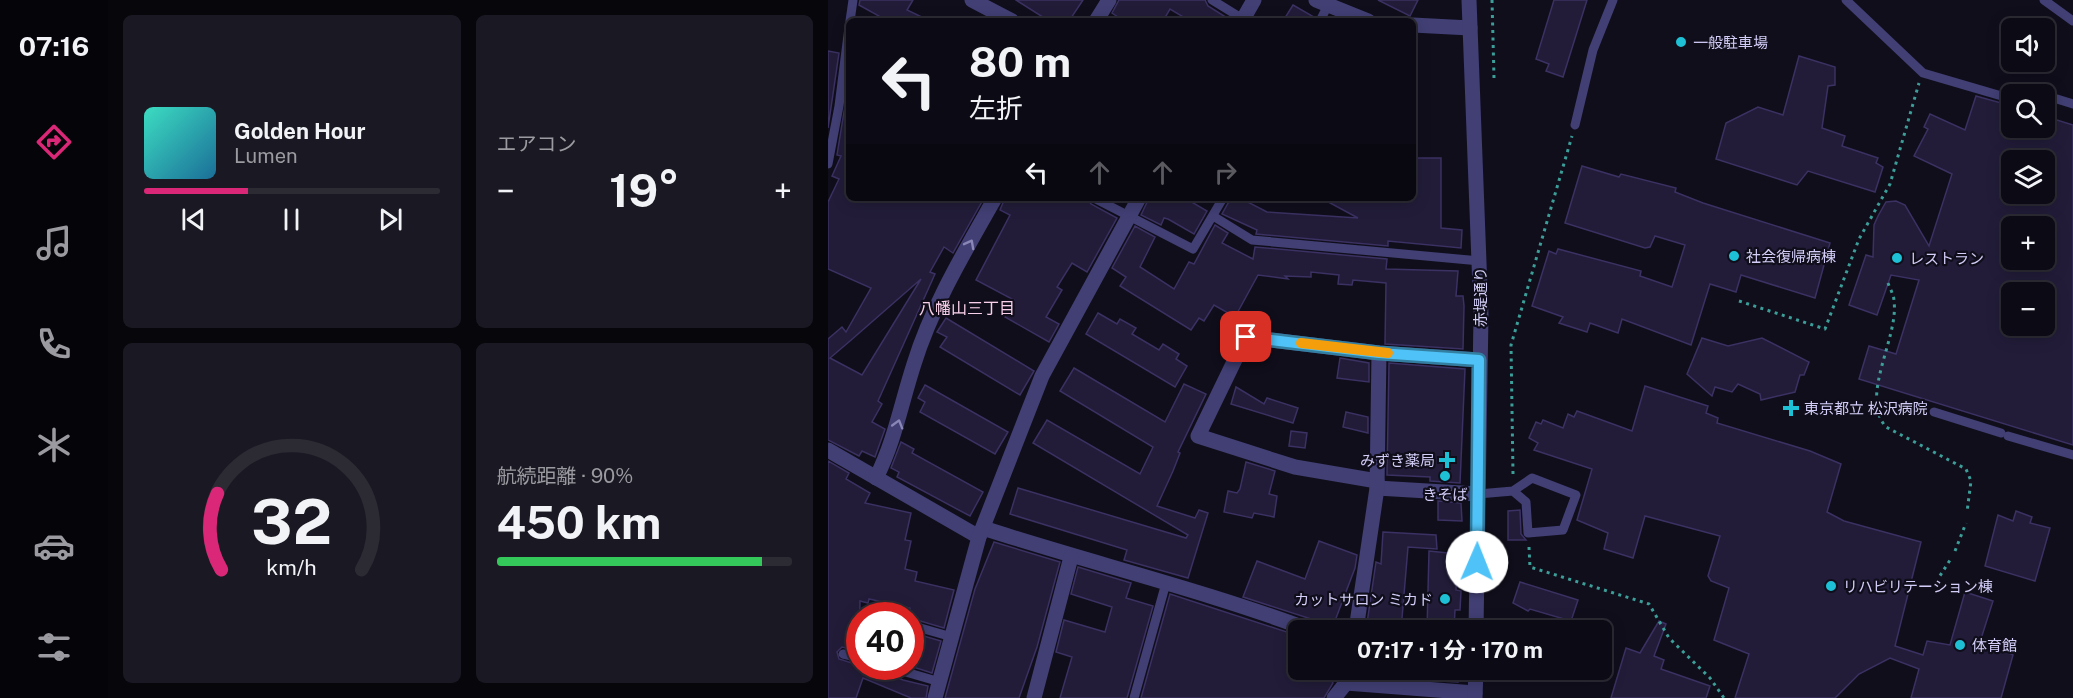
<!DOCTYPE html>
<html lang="ja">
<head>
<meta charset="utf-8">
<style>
  body { margin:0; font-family:"Public Sans","Noto Sans JP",sans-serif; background:#1a1822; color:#f1f3f6; height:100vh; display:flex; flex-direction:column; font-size:22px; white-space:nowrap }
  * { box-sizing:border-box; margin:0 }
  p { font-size:20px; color:#9a9aa0 }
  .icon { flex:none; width:33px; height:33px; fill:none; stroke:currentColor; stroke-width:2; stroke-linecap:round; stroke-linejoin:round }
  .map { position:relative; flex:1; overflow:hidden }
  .details { display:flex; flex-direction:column; gap:15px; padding:15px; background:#07060b; width:720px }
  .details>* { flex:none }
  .top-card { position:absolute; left:18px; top:18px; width:570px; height:183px; border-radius:9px; box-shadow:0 3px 15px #0003,0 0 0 2px #2c2b34; background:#0c0a14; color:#f1f3f6; overflow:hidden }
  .tools { position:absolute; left:1173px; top:18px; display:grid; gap:12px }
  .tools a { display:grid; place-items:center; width:54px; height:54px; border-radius:9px; background:#0c0a14; box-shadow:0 3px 15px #0003,0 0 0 2px #2c2b34; font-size:30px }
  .speed { position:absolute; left:18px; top:602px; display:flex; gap:12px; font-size:30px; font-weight:700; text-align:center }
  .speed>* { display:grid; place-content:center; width:78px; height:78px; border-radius:50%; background:#0c0a14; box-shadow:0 3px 15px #0003,0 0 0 2px #2c2b34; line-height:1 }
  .speed .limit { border:9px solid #d22; background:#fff; color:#111 }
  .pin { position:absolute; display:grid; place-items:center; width:51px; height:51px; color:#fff; margin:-26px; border-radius:12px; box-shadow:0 3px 9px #0006 }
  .me { position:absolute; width:66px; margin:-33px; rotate:1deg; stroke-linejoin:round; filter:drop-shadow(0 0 4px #0008) }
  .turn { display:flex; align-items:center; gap:21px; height:126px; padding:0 24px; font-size:27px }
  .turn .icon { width:78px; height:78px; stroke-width:2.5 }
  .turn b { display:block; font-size:42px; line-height:51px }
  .lanes { display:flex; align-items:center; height:57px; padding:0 24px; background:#0003; justify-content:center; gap:30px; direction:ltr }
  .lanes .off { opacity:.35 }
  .big { font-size:45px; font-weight:700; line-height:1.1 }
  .details .tile { flex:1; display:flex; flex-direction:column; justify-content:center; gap:9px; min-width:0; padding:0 21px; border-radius:9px; background:#1a1822 }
  .details .dial { align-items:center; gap:0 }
  .dial svg { height:156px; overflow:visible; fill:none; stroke:#2c2b34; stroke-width:7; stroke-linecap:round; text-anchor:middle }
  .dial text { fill:#f1f3f6; stroke:none }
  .song { display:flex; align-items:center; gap:18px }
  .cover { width:72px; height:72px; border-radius:9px; background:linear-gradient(135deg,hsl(170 70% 55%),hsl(200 70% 35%)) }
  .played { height:6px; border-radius:3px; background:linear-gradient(90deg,#db2777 35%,#2c2b34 35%) }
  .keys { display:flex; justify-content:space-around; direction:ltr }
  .heat { display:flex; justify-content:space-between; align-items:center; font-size:33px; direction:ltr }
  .charge { height:9px; border-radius:4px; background:linear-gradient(90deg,#34c759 90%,#2c2b34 0) }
  .details .tiles { flex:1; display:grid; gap:15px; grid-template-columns:repeat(2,1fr) }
  .trip { position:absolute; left:460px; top:620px; width:324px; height:60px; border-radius:9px; background:#0c0a14; box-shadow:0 3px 15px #0003,0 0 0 2px #2c2b34; font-weight:700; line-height:60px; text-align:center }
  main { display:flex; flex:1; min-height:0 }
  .dock { display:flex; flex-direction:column; width:108px; justify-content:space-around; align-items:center; background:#050408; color:#9a9aa0 }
  .dock .icon { width:42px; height:42px }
  .dock .on { color:#db2777 }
  .dock b { font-size:27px; color:#f1f3f6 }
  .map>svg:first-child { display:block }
  .building { fill:#221c39; stroke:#3b3162; stroke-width:1.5; fill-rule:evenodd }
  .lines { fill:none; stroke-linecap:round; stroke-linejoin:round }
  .path { stroke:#3c9e99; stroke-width:3; stroke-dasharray:3 4.5; stroke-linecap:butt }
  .service { stroke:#413f74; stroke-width:9 }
  .minor { stroke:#413f74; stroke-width:15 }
  .tertiary { stroke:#413f74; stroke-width:15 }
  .oneway { stroke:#8a86b6 }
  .route-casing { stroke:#337fa1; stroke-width:15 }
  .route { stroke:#4fc3f7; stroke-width:10 }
  .slow { stroke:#f59e0b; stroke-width:10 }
  .poi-dot { fill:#1ec0d5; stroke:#100e1b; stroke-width:2 }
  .labels { text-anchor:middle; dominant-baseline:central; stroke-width:4.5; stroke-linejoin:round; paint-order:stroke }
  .poi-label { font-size:15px; fill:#d3cef8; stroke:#100e1b; text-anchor:start }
  .street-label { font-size:15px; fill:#d3cef8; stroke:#100e1b }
  .neighbourhood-label { font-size:16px; fill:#f8d0e9; stroke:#100e1b }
</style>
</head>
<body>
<main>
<nav class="dock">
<b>07:16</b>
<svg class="icon on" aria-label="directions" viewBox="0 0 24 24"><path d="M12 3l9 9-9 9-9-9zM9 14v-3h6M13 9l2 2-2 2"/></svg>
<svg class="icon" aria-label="music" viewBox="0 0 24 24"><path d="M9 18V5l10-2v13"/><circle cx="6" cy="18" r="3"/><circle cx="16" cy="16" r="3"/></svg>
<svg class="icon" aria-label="phone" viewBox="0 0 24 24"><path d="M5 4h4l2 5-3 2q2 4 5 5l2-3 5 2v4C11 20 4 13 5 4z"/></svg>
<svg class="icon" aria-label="climate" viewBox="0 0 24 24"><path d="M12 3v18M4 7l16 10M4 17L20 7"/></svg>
<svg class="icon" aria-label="car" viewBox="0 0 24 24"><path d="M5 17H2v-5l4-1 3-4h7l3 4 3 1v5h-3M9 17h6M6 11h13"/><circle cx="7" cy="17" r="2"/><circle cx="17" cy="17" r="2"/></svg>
<svg class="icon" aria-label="filters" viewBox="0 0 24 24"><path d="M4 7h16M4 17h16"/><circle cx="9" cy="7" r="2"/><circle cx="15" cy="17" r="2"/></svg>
</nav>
<section class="details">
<div class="tiles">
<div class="tile">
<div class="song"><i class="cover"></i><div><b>Golden Hour</b><p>Lumen</p></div></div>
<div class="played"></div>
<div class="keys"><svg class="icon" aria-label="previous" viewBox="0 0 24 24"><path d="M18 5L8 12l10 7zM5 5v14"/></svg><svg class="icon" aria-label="pause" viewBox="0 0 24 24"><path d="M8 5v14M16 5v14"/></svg><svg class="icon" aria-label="next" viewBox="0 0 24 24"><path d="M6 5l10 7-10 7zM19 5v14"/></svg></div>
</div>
<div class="tile"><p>エアコン</p>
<div class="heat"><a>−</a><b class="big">19°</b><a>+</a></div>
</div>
<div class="tile dial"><svg viewBox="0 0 100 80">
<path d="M14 69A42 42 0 1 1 86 69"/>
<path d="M14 69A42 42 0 0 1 12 30" stroke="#db2777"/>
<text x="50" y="56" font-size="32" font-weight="700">32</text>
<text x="50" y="72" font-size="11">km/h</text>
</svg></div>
<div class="tile"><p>航続距離 · 90%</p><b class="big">450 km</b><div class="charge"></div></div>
</div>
</section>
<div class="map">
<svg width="1245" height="698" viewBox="0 0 1245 698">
  <rect width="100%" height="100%" fill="#100e1b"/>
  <!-- building -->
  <g class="building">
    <polygon points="32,0 85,0 79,10 102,21 49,21 51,16 31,5"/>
    <polygon points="188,0 255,0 241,21 221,21"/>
    <polygon points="291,0 377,0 380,6 404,21 362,21 342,9 335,21 296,21 284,13"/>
    <polygon points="550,0 590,0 582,16"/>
    <polygon points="726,0 759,0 735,77 718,71 721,64 708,59"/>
    <polygon points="465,5 486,17 485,21 455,21"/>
    <polygon points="0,51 11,53 0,128"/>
    <polygon points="971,56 1007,67 1007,85 1000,86 994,128 1017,136 1014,146 1050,158 1048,163 1055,167 1047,192 980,171 969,185 888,159 898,123 930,107 955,115"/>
    <path d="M21,81V198H156L125,253L116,247L102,272L107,274L50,401L54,404L44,422L57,429L47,457L34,451L31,456L0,440V339L14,327L18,332L43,288L0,269V202L11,179L4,176L13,156L9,155ZM93,279L34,375L2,358L22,341Z"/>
    <path d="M1148,96L1184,106V128H1216V116L1245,125V445L1031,379L1041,346L1068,354L1091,280L1063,275L1049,315L1021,305L1038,255L1045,257L1046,225L1050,216L1058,202L1068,201L1077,205L1101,246L1124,174L1086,156L1100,129L1096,127L1102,114L1137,130ZM1184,160H1216V194H1184ZM1184,226H1216V260H1184ZM1184,292H1216V326H1184Z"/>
    <polygon points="585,158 613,158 613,228 634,230 633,248 560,241 560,246 428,234 429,230 394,214 403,198 412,198 439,212 530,218 493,198 585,198"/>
    <polygon points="754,166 791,177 793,174 848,188 847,192 875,203 1002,243 987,298 913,275 908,292 882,284 863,345 794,319 790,333 762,323 759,332 731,323 735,317 704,306 721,251 728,254 730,249 813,271 812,276 844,287 857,245 827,236 822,247 817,248 737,223"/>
    <polygon points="177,198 259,198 263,204 289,218 259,272 244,263 229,287 234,290 218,317 231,324 221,342 177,317 186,300 148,280 182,215 172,210"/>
    <polygon points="321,198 357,198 379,211 366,234 340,219 336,218 333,225 313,215"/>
    <polygon points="387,225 400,233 394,243 425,259 427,247 559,259 558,269 630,271 628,296 635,296 636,306 635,349 557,344 558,283 525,280 524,285 510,284 511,275 483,272 483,277 457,276 460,279 430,275 407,317 386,305 376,321 371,318 363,330 292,286 298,277 284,268 307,226 327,237 312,267 346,289 361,262 366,264"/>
    <polygon points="270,313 289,324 292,319 308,328 304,334 331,350 335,344 351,354 348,359 359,366 347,387 258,334"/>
    <polygon points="118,318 206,371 192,395 112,347 119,337 109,332"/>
    <polygon points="874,338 900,346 934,338 981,362 976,375 972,375 967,392 933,400 932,394 910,384 904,392 887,387 884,396 859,374"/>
    <polygon points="512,358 541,363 541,382 509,378"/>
    <polygon points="561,363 637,369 632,483 602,481 602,477 559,475"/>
    <polygon points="246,368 337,422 356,384 378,394 350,452 352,453 345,471 329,506 367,518 371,510 380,513 360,578 296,560 299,550 182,514 190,488 358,538 360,535 205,443 219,420 312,474 325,447 232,391"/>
    <polygon points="97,385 180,432 167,454 92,412 97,402 90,398"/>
    <polygon points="817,386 880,406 878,413 890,418 889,423 982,451 1013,464 999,512 1016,521 1093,542 1067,646 1095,655 1099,641 1122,645 1137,592 1165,601 1152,642 1185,655 1173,698 1083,698 1091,669 1062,658 1031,674 1007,698 907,698 921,654 886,640 901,588 883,581 880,576 892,536 817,516 805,558 776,549 780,533 749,520 764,469 706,450 710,443 701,438 708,422 713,424 715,420 735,428 740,414 746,417 749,411 804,431"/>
    <polygon points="408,387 436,404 439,398 470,408 465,423 403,404"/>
    <polygon points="518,412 540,417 540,433 515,427"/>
    <polygon points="463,431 479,433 477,448 461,446"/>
    <polygon points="73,442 86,449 84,453 155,492 142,516 69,477 71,472 63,468"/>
    <polygon points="0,461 21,473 18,479 42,493 37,503 83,513 77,540 83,541 77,569 89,572 87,581 126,590 116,628 82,618 82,608 41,599 40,603 32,601 31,651 14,647 9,652 11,659 27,664 26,666 41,666 75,680 100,686 98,698 83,698 35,678 28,698 0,698"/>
    <polygon points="418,462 447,471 441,494 449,496 446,517 426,513 424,518 396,512 400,491 409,493 412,489"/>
    <polygon points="610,501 633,503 634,521 610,520"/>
    <polygon points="692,510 693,534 698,540 680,540 680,511"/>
    <polygon points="1188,511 1204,517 1202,523 1222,528 1207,581 1157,566 1170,515 1185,521"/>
    <polygon points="555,532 608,535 609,549 580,547 573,630 538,630 548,562 553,564"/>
    <polygon points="491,541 529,555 527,568 505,626 415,597 429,561 477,579"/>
    <polygon points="166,542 232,562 209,647 191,698 117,698 147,589"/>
    <polygon points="601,551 629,554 628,590 633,591 632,610 627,610 626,630 599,630"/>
    <polygon points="250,567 303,583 298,598 325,606 299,698 232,698 244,657 228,652 236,620 277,632 284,607 243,594"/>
    <polygon points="692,582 750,600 743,621 702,609 700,611 685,603"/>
    <polygon points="342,594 471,636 471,669 509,669 504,681 505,683 496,698 313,698"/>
    <polygon points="831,621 838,624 826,656 836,660 833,669 882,686 878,698 783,698 798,648 812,653"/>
    <polygon points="82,632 113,641 104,673 82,666"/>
    <polygon points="543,669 565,669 564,677 543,675"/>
    <polygon points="613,669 630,669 630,682 613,681"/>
  </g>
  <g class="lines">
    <!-- path -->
    <g class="path">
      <polyline points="664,0 666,78"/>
      <path d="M1060,283C1062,289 1066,295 1066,301C1071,338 1031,396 1058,427L1138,469L1143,481L1139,512"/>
      <polyline points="911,301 997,329 1031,239 1062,184 1091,83"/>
      <polyline points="685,474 683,345 744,136"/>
      <polyline points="701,547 702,567 821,604 841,638 882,678 896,698"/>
      <polyline points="1127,551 1138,523"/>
      <polyline points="1108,582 1124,557"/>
    </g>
    <!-- service -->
    <g class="service">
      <polyline points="384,0 415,19"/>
      <polyline points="1018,0 1095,73 1177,97 1184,95"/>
      <polyline points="1216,0 1245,21"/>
      <polyline points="22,21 25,0"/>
      <polyline points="492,21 500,5"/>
      <polyline points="1185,94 1200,89 1216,94"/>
      <polyline points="1216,95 1245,104"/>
      <polyline points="747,125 765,50 785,0"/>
      <polyline points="0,164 11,106 21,27"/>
      <polyline points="266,198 365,249 395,198"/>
      <polyline points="385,216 424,240 652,261"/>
      <polyline points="1106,412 1173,433"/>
      <polyline points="1180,436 1245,455"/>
      <polyline points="650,494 685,491 704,478 748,495 735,530 700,533 698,502 685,491"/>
      <polyline points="82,625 124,637"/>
      <polyline points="15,654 32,658"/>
      <polyline points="57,666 112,682"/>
      <polyline points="306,698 338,583"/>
    </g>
    <!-- minor -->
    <g class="minor">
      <polyline points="144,0 184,21"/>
      <polyline points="488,0 540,21"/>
      <polyline points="268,21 281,0"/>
      <polyline points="414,21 426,0"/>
      <polyline points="585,25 642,28"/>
      <polyline points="0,450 151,537"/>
      <path d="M48,478C67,440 73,404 86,364C104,306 137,251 167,198"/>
      <polyline points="549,481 467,467 370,436 418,337 551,353 651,360"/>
      <polyline points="549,488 650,494"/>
      <path d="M155,528C263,563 375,590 482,630"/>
      <polyline points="528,630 549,488 551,353"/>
      <polyline points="518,683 647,693"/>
      <polyline points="107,698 151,537 214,376 311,198"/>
      <polyline points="206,698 243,557"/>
      <polyline points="506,698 518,683 521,669"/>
    </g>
    <!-- tertiary -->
    <g class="tertiary">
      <polyline points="641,0 653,315 648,630"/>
      <polyline points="647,698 648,669"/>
    </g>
  </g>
  <!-- one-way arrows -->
  <defs><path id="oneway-chevron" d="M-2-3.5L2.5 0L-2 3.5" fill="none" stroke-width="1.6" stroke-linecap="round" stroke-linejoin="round" transform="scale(1.5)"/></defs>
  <g class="oneway">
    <use href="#oneway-chevron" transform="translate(142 244) rotate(-62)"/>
    <use href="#oneway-chevron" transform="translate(70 424) rotate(-74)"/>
  </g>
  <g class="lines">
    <defs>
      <polyline id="route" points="418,337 551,353 651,360 649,562"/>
    </defs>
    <!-- route casing -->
    <use href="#route" class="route-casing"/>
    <!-- route -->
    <use href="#route" class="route"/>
    <!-- slow -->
    <polyline class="slow" points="473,343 560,353"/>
  </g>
  <!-- markers -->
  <g class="poi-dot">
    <circle cx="853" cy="42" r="6"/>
    <circle cx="906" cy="256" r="6"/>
    <circle cx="1069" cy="258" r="6"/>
    <path d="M960 399h6v6h6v6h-6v6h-6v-6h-6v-6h6z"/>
    <path d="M616 451h6v6h6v6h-6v6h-6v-6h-6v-6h6z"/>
    <circle cx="617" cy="476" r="6"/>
    <circle cx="1003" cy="586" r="6"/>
    <circle cx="617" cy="599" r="6"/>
    <circle cx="1132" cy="645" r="6"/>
  </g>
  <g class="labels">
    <!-- poi labels -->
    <g class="poi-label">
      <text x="865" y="42">一般駐車場</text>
      <text x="918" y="256">社会復帰病棟</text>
      <text x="1081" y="258">レストラン</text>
      <text x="976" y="408">東京都立 松沢病院</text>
      <text x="607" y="460" text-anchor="end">みずき薬局</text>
      <text x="617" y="494" text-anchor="middle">きそば</text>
      <text x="1015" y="586">リハビリテーション棟</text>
      <text x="605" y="599" text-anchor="end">カットサロン ミカド</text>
      <text x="1144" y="645">体育館</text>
    </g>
    <!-- street labels -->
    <g class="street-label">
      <text transform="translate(652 297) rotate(-90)">赤堤通り</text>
    </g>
    <!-- neighbourhood labels -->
    <g class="neighbourhood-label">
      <text x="139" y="308">八幡山三丁目</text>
    </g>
  </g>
</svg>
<div class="tools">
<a><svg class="icon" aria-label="sound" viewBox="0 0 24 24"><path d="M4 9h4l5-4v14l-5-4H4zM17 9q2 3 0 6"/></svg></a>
<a><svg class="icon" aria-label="search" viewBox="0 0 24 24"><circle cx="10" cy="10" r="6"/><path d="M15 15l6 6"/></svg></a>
<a><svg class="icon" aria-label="layers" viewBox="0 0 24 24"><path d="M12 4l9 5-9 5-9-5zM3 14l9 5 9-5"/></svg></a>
<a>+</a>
<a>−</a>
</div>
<div class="speed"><div class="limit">40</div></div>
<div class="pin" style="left:418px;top:337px;background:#d93025"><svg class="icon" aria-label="arrive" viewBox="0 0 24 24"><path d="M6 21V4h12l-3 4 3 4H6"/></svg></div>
<svg class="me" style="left:649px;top:562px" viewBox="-20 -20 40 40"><circle r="19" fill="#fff"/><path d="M0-13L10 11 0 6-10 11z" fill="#4fc3f7"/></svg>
<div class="trip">07:17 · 1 分 · 170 m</div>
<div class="top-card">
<div class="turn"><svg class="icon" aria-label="left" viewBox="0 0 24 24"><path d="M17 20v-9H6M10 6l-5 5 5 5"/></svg><div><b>80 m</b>左折</div></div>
<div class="lanes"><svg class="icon" aria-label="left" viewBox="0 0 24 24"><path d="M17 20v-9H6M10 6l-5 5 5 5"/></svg><svg class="icon off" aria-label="ahead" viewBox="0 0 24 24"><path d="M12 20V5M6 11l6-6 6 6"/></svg><svg class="icon off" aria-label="ahead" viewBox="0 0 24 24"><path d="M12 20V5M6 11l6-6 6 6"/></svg><svg class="icon off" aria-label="right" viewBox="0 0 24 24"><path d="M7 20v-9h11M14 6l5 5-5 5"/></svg></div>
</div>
</div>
</main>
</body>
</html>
